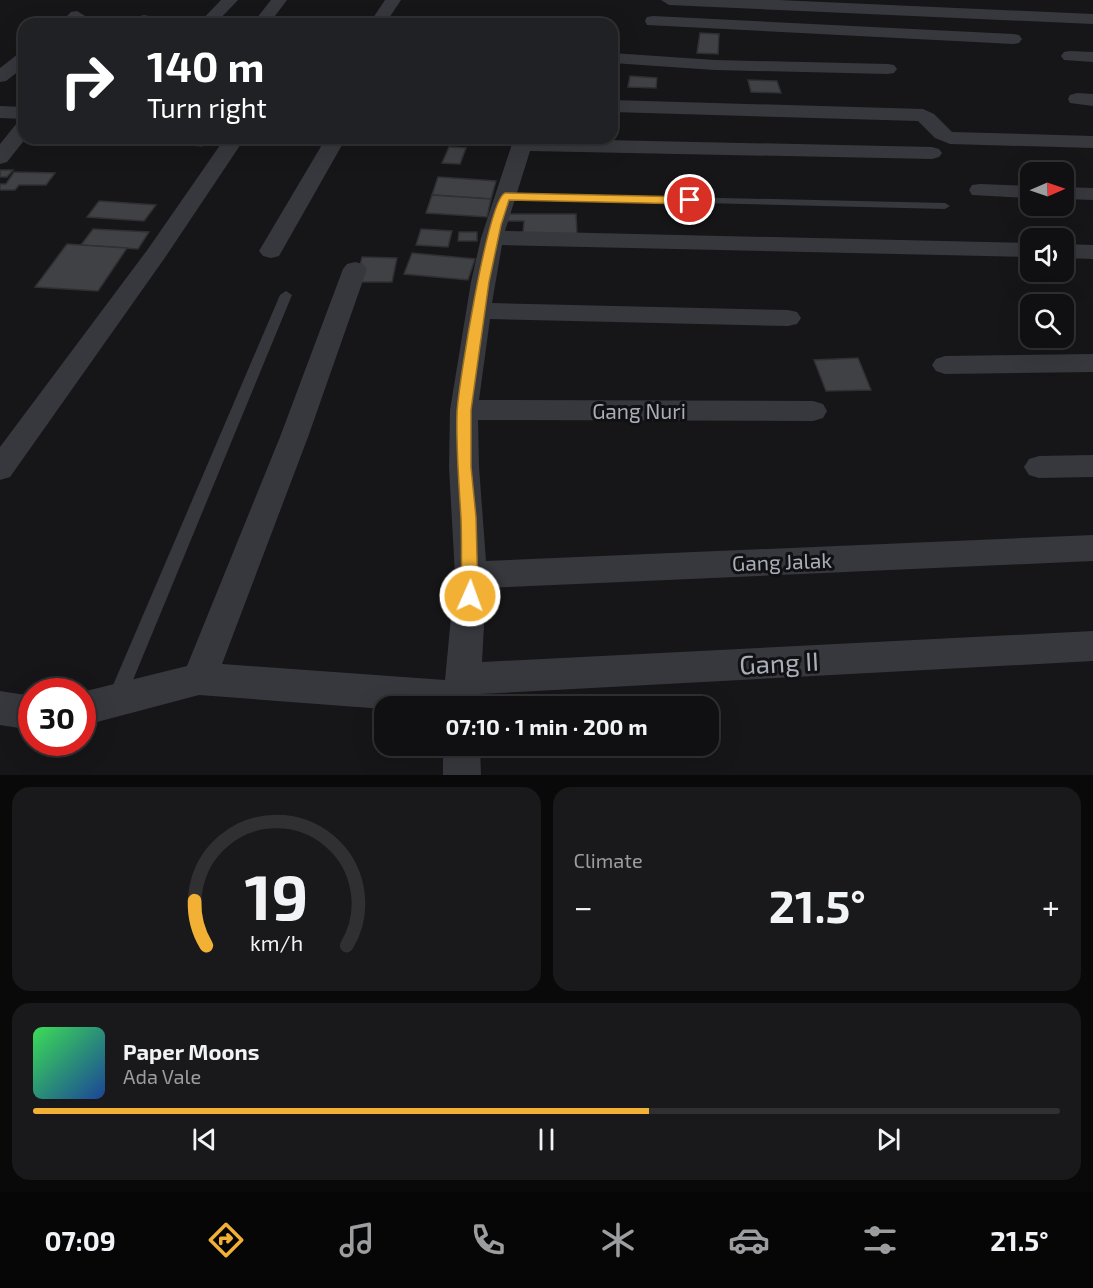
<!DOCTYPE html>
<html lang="en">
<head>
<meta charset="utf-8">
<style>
  body { margin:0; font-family:"Exo 2",sans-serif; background:#19191b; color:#f1f3f6; height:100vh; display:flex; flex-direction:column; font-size:22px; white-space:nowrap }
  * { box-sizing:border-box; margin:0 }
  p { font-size:20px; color:#9c9d9f }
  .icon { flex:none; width:33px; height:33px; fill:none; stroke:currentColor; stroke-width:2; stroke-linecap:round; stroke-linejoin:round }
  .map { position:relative; height:775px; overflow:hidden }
  .side { display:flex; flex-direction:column; gap:12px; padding:12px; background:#09090a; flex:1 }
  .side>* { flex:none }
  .banner { position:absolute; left:18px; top:18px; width:600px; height:126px; border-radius:18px; box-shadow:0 6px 24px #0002,0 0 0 2px #303032; background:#202124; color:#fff; overflow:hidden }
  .needle { width:39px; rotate:88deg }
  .buttons { position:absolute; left:1020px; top:162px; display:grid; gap:12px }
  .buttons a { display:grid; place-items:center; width:54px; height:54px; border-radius:12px; background:#101012; box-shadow:0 6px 24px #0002,0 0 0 2px #303032; font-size:30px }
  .speed { position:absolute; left:18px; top:678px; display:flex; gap:12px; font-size:30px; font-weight:700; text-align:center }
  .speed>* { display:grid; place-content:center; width:78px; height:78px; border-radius:50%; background:#101012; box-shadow:0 6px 24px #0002,0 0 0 2px #303032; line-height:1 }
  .speed .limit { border:9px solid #d22; background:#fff; color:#111 }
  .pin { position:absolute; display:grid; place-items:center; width:51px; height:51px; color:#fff; margin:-26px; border:3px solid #fff; border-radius:50%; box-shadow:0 2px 6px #0007 }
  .me { position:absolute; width:66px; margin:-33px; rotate:2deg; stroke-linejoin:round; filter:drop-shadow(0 0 4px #0008) }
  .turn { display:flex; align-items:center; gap:21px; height:126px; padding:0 30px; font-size:27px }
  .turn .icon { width:78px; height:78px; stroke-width:2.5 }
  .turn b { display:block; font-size:42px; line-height:51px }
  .big { font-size:45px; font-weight:700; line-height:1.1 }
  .side .widget { flex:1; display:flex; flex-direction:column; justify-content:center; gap:9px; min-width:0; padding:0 21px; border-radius:18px; background:#19191b }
  .side .dial { align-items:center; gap:0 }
  .dial svg { height:156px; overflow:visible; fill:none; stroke:#303032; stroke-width:7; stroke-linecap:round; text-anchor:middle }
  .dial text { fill:#f1f3f6; stroke:none }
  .song { display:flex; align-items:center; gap:18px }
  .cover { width:72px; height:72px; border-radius:9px; background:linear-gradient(135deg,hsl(130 70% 55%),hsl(220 70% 35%)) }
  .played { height:6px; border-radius:3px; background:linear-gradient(90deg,#f2b134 60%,#303032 60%) }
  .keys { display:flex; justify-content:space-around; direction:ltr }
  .heat { display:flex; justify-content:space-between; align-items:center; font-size:33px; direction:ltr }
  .side .tiles { flex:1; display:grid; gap:12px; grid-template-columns:1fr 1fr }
  .widget:last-child { grid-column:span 2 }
  .trip { position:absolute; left:374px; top:696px; width:345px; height:60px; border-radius:18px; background:#101012; box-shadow:0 6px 24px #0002,0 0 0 2px #303032; font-weight:700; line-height:60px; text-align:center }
  .tabs { display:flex; height:96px; justify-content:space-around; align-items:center; background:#060607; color:#9c9d9f }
  .tabs .icon { width:42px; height:42px }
  .tabs .active { color:#f2b134 }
  .tabs b { font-size:27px; color:#f1f3f6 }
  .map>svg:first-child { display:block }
  .building { fill:#404145; stroke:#303034; stroke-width:1.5 }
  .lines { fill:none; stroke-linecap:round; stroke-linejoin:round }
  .service { fill:#37383d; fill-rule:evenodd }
  .minor { fill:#37383d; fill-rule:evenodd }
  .route { fill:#f2b134; stroke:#9d7322; stroke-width:1.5 }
  .labels { text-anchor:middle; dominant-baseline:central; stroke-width:6; stroke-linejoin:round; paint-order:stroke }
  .street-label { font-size:21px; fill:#a8adb8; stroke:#111113 }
  .near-street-label { font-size:26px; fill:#a8adb8; stroke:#111113 }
</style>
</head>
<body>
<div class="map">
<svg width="1093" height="775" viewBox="0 0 1093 775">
  <rect width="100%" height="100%" fill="#161618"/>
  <!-- building -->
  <g class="building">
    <polygon points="394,19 415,20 413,24 392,24"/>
    <polygon points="700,33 719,34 718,54 697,53"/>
    <polygon points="630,76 657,78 656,88 628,87"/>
    <polygon points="748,80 777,81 781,93 751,92"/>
    <polygon points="148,138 207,138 202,146 145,141"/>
    <polygon points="460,138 506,138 505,144 459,141"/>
    <polygon points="449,147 466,148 460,164 442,163"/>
    <polygon points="0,170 13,170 7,177 0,177"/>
    <polygon points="14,172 55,173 46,185 19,185 15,190 0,190 0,184 6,184"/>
    <polygon points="438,177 496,181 491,199 432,195"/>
    <polygon points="432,195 491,199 487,217 426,213"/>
    <polygon points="99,201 156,205 144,221 87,217"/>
    <polygon points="507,214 576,214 577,234 523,234 524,221 507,221"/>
    <polygon points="93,229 149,232 138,249 81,245"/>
    <polygon points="421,229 452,231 448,247 416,245"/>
    <polygon points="459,232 477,232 477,241 458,241"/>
    <polygon points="67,244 81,245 127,248 98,291 35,287"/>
    <polygon points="412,253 475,259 468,280 404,274"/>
    <polygon points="362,257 397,258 392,282 356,282"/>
    <polygon points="858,358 871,390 826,391 814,360"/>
  </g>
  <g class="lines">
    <!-- service -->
    <g class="service">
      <polygon points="505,193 945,203 950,206 945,209 501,198 500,196"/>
      <polygon points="286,291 292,295 126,697 123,703 117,705 111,703 108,697 280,295"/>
    </g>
    <!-- minor -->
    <g class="minor">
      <polygon points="221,0 238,0 215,24 198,24"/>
      <polygon points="271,0 287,0 269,24 252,24"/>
      <polygon points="385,0 401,0 385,24 369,24"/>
      <polygon points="661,0 778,0 1093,14 1093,24 669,5"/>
      <polygon points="77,11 85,16 77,24 59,24 71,12"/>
      <polygon points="144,15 167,20 169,24 123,24 125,20"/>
      <polygon points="653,16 1013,34 1019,35 1022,39 1019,43 1013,44 647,25 645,21 647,17"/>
      <polygon points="1070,51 1093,52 1093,62 1064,60 1061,56 1064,52"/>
      <polygon points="24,53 24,67 6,81 0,82 0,68 18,54"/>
      <polygon points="612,53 715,60 888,64 894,65 897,69 894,73 888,74 715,70 612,63"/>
      <polygon points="1077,93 1093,94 1093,106 1070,103 1068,99 1070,95"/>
      <polygon points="612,100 923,109 934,114 952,132 1093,136 1093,148 950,144 935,138 918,121 612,112"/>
      <polygon points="0,106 24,107 24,119 0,118"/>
      <polygon points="24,121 26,138 7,162 0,164 0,144 17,123"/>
      <polygon points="225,138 245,138 164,259 10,477 0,480 0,447 148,249"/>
      <polygon points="326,138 346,138 279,256 271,258 263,256 259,251"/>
      <polygon points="514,138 932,147 939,149 942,153 939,157 932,159 530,151 505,231 1030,243 1030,257 502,245 492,303 788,310 797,312 801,318 797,324 788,326 490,319 479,400 813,401 823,404 827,411 823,418 813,421 478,420 479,467 486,561 1093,535 1093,561 486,588 482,662 1093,631 1093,661 480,694 479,706 384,706 384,709 199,695 82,726 82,692 187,666 280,437 343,269 347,264 355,262 363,264 367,269 308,437 222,664 445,680 455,575 449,467 450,410 471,282 481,238"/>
      <polygon points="980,184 1030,186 1030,198 972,195 969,190 972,185"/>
      <polygon points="1064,187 1093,188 1093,200 1064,199"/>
      <polygon points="1064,244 1093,245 1093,259 1064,258"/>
      <polygon points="1093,354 1093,372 945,374 936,371 932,365 936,359 945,356"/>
      <polygon points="1093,455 1093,477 1039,478 1029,475 1024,467 1029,459 1039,456"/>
      <polygon points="0,691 32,696 32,730 0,725"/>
      <polygon points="443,746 480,746 481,775 443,775"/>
    </g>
  </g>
  <!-- route -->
  <path class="route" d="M505,193L690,197L696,200L690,204L509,200L501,225L489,282L471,410V467L476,517L478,596L476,601L470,603L464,601L462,596C461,570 462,544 461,518C459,483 456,449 457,413C458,387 488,199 505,193Z"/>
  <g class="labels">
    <!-- street labels -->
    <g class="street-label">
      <text x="639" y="410">Gang Nuri</text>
      <text transform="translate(782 561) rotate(-2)">Gang Jalak</text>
    </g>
    <!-- near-street labels -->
    <g class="near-street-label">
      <text transform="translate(779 662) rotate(-3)">Gang II</text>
    </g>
  </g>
</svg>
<div class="buttons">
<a><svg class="needle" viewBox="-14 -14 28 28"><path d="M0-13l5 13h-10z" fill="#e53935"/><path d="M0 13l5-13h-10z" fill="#9c9d9f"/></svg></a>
<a><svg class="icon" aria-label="sound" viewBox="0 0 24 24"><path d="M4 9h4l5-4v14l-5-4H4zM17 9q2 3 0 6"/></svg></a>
<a><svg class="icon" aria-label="search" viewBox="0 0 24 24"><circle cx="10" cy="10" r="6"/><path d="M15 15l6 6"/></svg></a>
</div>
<div class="speed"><div class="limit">30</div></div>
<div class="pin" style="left:690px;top:200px;background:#d93025"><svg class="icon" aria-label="arrive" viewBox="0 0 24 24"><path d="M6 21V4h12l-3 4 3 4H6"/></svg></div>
<svg class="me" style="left:470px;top:596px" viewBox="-20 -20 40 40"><circle r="17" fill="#f2b134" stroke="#fff" stroke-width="3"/><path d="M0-11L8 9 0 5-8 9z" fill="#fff"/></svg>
<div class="trip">07:10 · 1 min · 200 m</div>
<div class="banner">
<div class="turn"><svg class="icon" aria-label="right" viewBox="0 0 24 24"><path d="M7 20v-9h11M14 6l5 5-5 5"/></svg><div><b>140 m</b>Turn right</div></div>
</div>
</div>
<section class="side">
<div class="tiles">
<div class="widget dial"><svg viewBox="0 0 100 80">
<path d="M14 69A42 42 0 1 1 86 69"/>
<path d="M14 69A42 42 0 0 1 8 46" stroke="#f2b134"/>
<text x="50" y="56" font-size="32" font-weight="700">19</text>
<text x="50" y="72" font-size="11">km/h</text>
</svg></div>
<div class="widget"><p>Climate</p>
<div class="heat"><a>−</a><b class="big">21.5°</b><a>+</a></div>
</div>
<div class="widget">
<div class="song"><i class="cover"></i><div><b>Paper Moons</b><p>Ada Vale</p></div></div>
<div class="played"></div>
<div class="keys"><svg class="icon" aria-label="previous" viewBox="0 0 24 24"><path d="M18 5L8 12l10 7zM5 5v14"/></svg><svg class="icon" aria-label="pause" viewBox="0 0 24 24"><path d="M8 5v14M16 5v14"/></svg><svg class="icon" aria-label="next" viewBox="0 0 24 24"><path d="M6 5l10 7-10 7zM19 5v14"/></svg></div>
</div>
</div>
</section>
<nav class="tabs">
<b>07:09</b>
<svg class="icon active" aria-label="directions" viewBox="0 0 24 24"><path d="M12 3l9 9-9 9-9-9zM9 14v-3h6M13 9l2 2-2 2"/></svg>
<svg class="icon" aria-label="music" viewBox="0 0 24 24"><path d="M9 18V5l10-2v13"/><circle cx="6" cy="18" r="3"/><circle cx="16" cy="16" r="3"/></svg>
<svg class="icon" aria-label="phone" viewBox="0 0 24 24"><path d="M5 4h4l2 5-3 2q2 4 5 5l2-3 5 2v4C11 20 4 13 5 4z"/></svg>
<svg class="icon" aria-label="climate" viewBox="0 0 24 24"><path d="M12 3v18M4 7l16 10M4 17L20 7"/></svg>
<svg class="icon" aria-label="car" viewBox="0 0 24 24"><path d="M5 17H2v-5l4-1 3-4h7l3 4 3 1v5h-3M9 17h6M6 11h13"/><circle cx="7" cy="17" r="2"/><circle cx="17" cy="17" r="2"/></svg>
<svg class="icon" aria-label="filters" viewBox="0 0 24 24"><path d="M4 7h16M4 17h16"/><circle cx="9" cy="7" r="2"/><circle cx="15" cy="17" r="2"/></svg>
<b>21.5°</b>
</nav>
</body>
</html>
